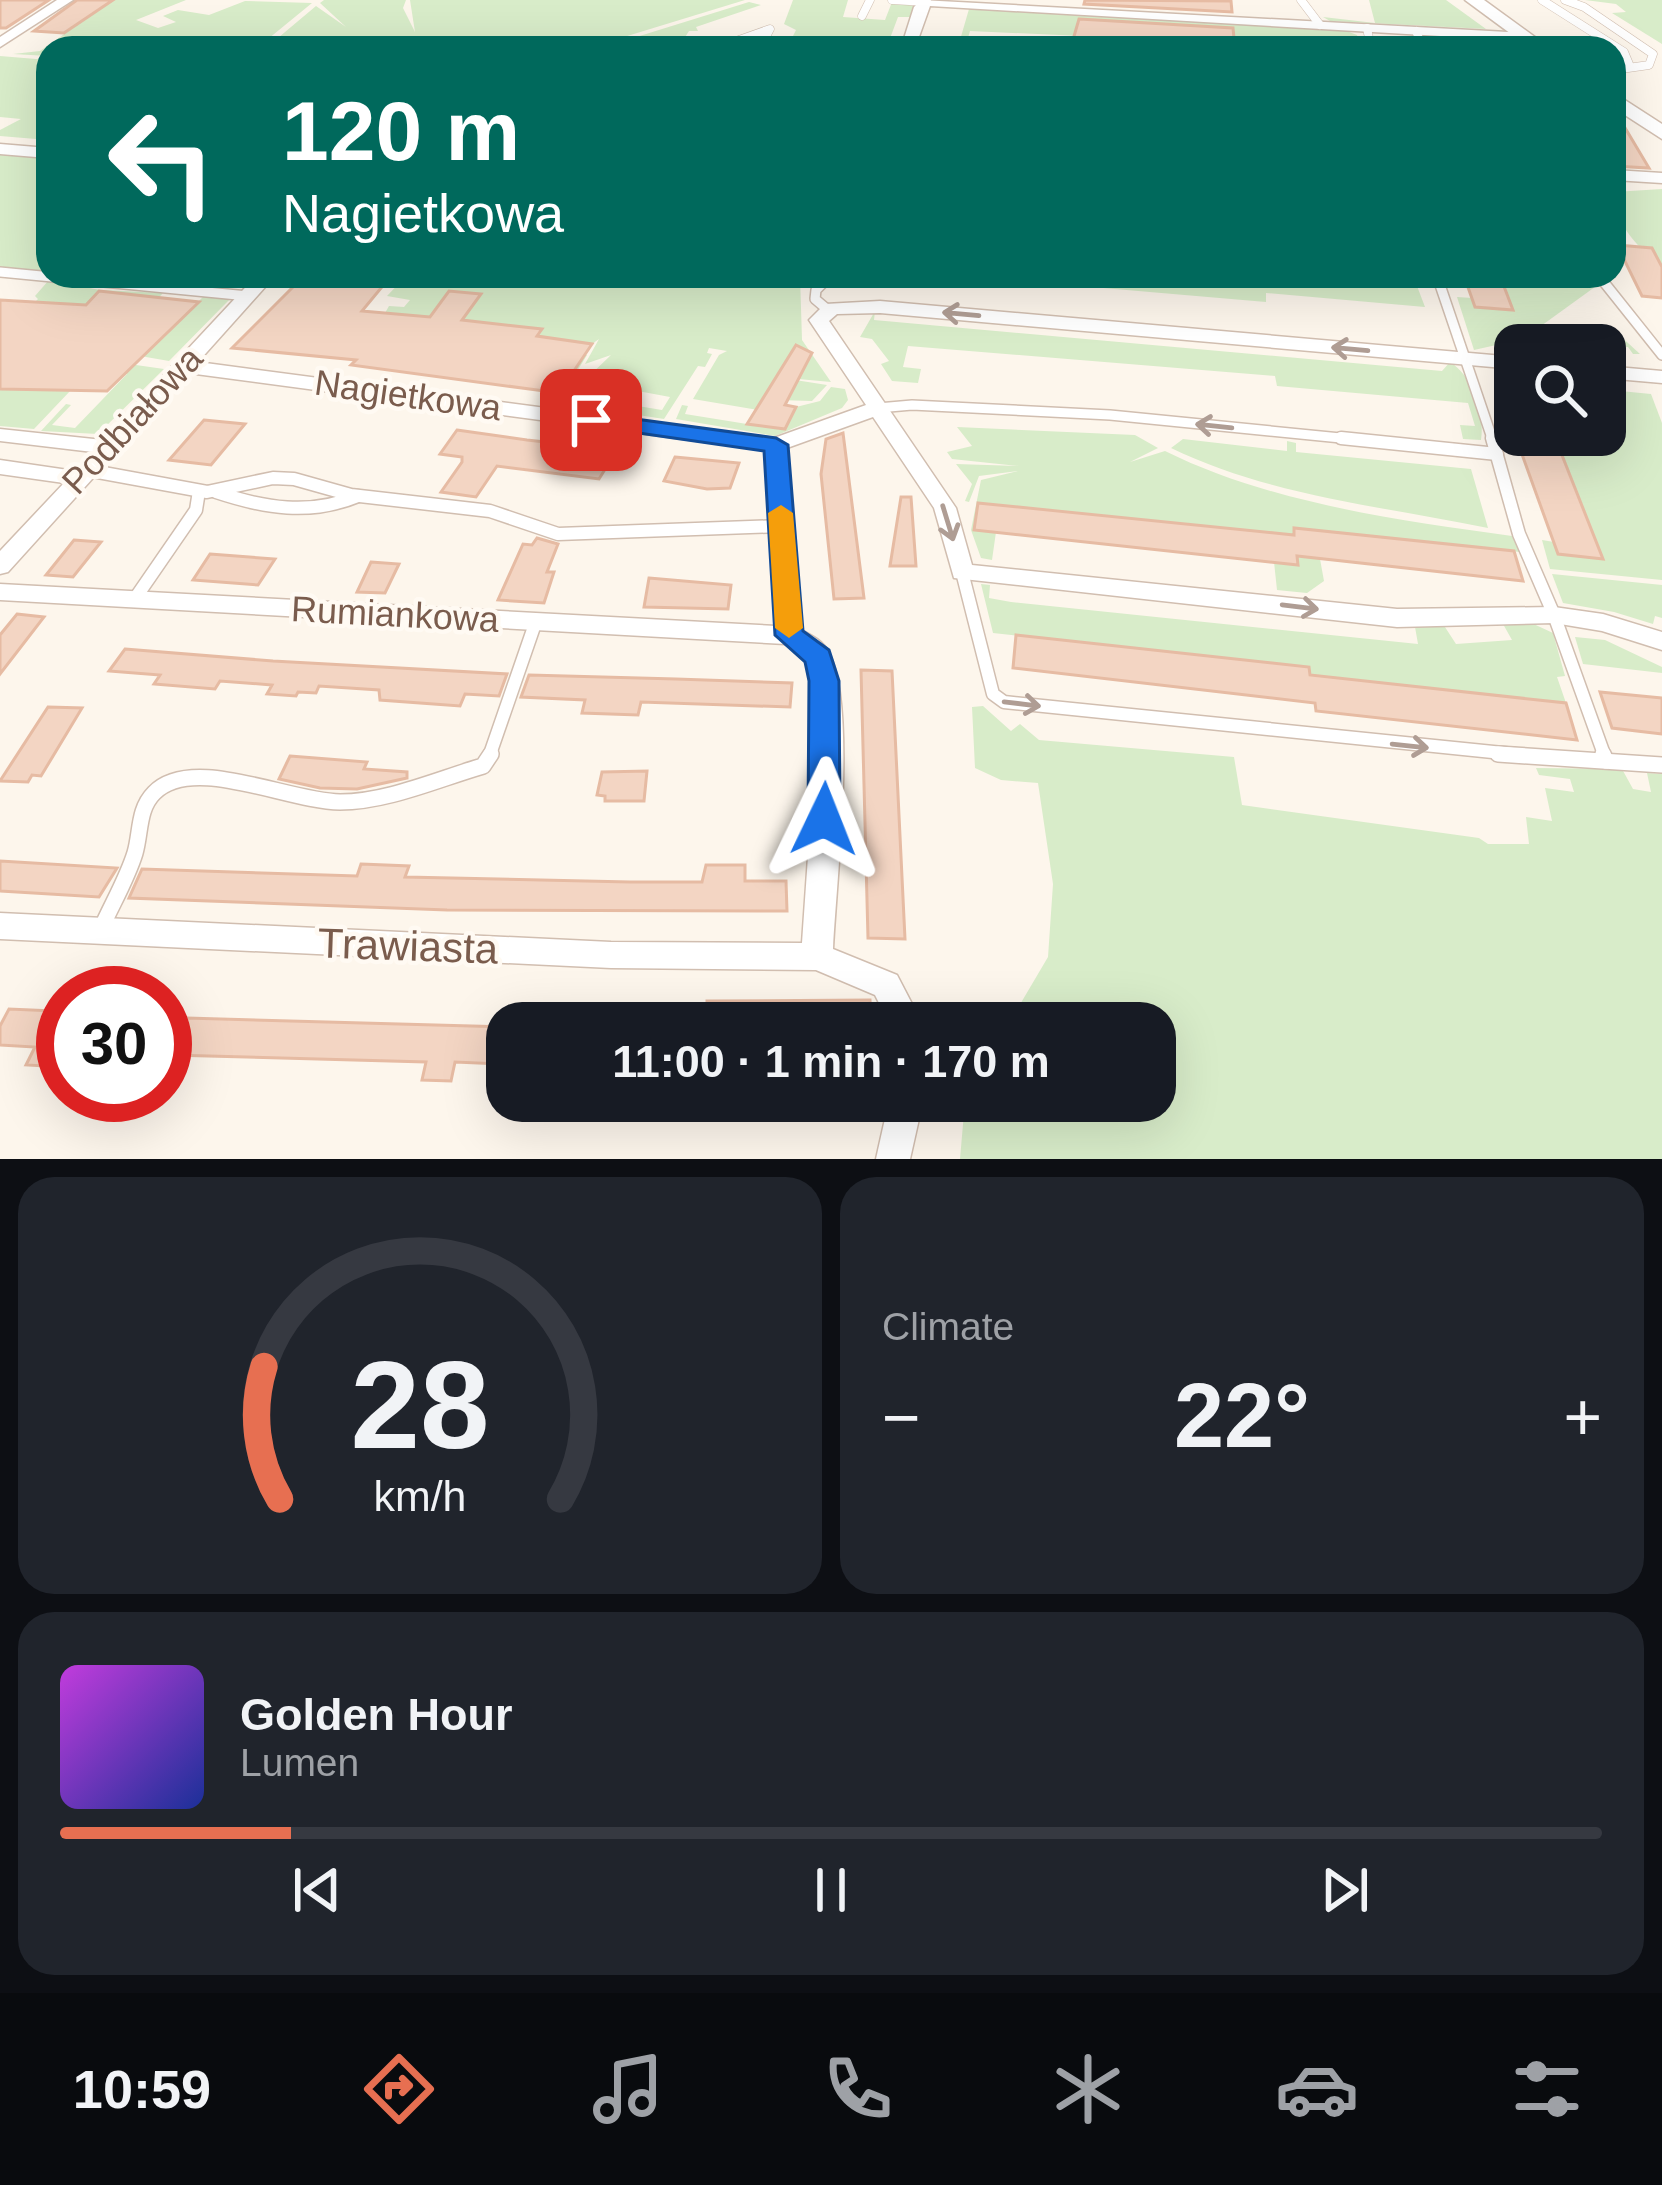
<!DOCTYPE html>
<html lang="en">
<head>
<meta charset="utf-8">
<style>
  body { margin:0; font-family:Helvetica,sans-serif; background:#20242c; color:#f1f3f6; height:100vh; display:flex; flex-direction:column; font-size:45px; white-space:nowrap }
  * { box-sizing:border-box; margin:0 }
  p { font-size:39px; color:#9ea1a6 }
  .icon { flex:none; width:66px; height:66px; fill:none; stroke:currentColor; stroke-width:2; stroke-linecap:round; stroke-linejoin:round }
  .map { position:relative; height:1159px; overflow:hidden }
  .panel { display:flex; flex-direction:column; gap:18px; padding:18px; background:#0d0f14; flex:1 }
  .panel>* { flex:none }
  .guide { position:absolute; left:36px; top:36px; width:1590px; height:252px; border-radius:36px; box-shadow:0 12px 48px #0002; background:#00695c; color:#fff; overflow:hidden }
  .fabs { position:absolute; left:1494px; top:324px; display:grid; gap:24px }
  .fabs a { display:grid; place-items:center; width:132px; height:132px; border-radius:24px; background:#171b24; box-shadow:0 12px 48px #0002; font-size:60px }
  .speed { position:absolute; left:36px; top:966px; display:flex; gap:24px; font-size:60px; font-weight:700; text-align:center }
  .speed>* { display:grid; place-content:center; width:156px; height:156px; border-radius:50%; background:#171b24; box-shadow:0 12px 48px #0002; line-height:1 }
  .speed .limit { border:18px solid #d22; background:#fff; color:#111 }
  .pin { position:absolute; display:grid; place-items:center; width:102px; height:102px; color:#fff; margin:-51px; border-radius:24px; box-shadow:0 6px 18px #0006 }
  .me { position:absolute; width:132px; margin:-66px; rotate:2deg; stroke-linejoin:round; filter:drop-shadow(0 0 9px #0008) }
  .turn { display:flex; align-items:center; gap:42px; height:252px; padding:0 48px; font-size:54px }
  .turn .icon { width:156px; height:156px; stroke-width:2.5 }
  .turn b { display:block; font-size:84px; line-height:102px }
  .big { font-size:90px; font-weight:600; line-height:1.1 }
  .panel .widget { flex:1; display:flex; flex-direction:column; justify-content:center; gap:18px; min-width:0; padding:0 42px; border-radius:36px; background:#20242c }
  .panel .dial { align-items:center; gap:0 }
  .dial svg { height:312px; overflow:visible; fill:none; stroke:#363941; stroke-width:7; stroke-linecap:round; text-anchor:middle }
  .dial text { fill:#f1f3f6; stroke:none }
  .song { display:flex; align-items:center; gap:36px }
  .cover { width:144px; height:144px; border-radius:18px; background:linear-gradient(135deg,hsl(290 70% 55%),hsl(230 70% 35%)) }
  .played { height:12px; border-radius:6px; background:linear-gradient(90deg,#e76f51 15%,#363941 15%) }
  .keys { display:flex; justify-content:space-around; direction:ltr }
  .heat { display:flex; justify-content:space-between; align-items:center; font-size:66px; direction:ltr }
  .panel .tiles { flex:1; display:grid; gap:18px; grid-template-columns:1fr 1fr }
  .widget:last-child { grid-column:span 2 }
  .trip { position:absolute; left:486px; top:1002px; width:690px; height:120px; border-radius:36px; background:#171b24; box-shadow:0 12px 48px #0002; font-weight:600; line-height:120px; text-align:center }
  .dock { display:flex; height:192px; justify-content:space-around; align-items:center; background:#090b0e; color:#9ea1a6 }
  .dock .icon { width:84px; height:84px }
  .dock .current { color:#e76f51 }
  .dock b { font-size:54px; color:#f1f3f6 }
  .map>svg:first-child { display:block }
  .green { fill:#d8ecc9 }
  .building { fill:#f3d5c3; stroke:#e6bba3; stroke-width:3 }
  .lines { fill:none; stroke-linecap:round; stroke-linejoin:round }
  .service-far3-casing { stroke:#d1beb0; stroke-width:9 }
  .service-far2-casing { stroke:#d1beb0; stroke-width:12 }
  .service-far1-casing { stroke:#d1beb0; stroke-width:15 }
  .service-casing { stroke:#d1beb0; stroke-width:18 }
  .minor-casing { stroke:#d1beb0; stroke-width:3 }
  .tertiary-casing { stroke:#d1beb0; stroke-width:3 }
  .service-far3 { stroke:#fff; stroke-width:8 }
  .service-far2 { stroke:#fff; stroke-width:9 }
  .service-far1 { stroke:#fff; stroke-width:12 }
  .service { stroke:#fff; stroke-width:15 }
  .minor { fill:#fff; fill-rule:evenodd }
  .tertiary { fill:#fff; fill-rule:evenodd }
  .oneway { stroke:#af9d94 }
  .route { fill:#1a73e8; stroke:#114b97; stroke-width:3 }
  .slow { fill:#f59e0b }
  .labels { text-anchor:middle; dominant-baseline:central; stroke-width:9; stroke-linejoin:round; paint-order:stroke }
  .street-label { font-size:36px; fill:#7a5c4d; stroke:#fffaf3 }
  .near-street-label { font-size:42px; fill:#7a5c4d; stroke:#fffaf3 }
</style>
</head>
<body>
<div class="map">
<svg width="1662" height="1159" viewBox="0 0 1662 1159">
  <rect width="100%" height="100%" fill="#fdf6ec"/>
  <!-- green -->
  <g class="green">
    <polygon points="113,0 186,0 136,20 158,28 176,22 163,16 178,10 209,15 245,1 312,3 257,48 48,48 48,56 13,54 40,51"/>
    <polygon points="324,0 406,0 403,8 415,32 410,0 745,0 588,48 266,48 316,6 346,27 320,3"/>
    <polygon points="793,0 848,0 843,17 885,20 892,2 914,6 911,17 898,17 889,41 880,41 888,44 887,48 787,48 796,30 784,24"/>
    <polygon points="1369,0 1446,0 1486,29 1330,21 1323,17 1375,23"/>
    <polygon points="1585,0 1662,0 1662,44 1612,13 1626,12 1616,4"/>
    <polygon points="749,2 761,5 696,27 698,31 689,31 678,48 601,48"/>
    <polygon points="969,9 1344,30 1357,35 1361,48 1241,48 1234,43 970,31 967,41 986,42 984,47 960,40"/>
    <polygon points="0,56 48,60 48,140 0,136 0,130 21,119 0,117"/>
    <polygon points="0,154 48,157 48,272 0,267"/>
    <path d="M1662,189V267C1639,249 1614,224 1614,192Z"/>
    <polygon points="406,276 800,276 802,340 831,382 776,377 827,385 812,401 777,400 770,412 693,399 719,355 727,351 709,348 707,353 712,354 705,367 698,366 664,419 566,404 577,388 581,389 577,396 662,410 670,397 584,381 611,355 585,364 599,339 592,344 569,341 563,352 587,355 571,381 523,373 441,321 429,317 424,323 424,316 385,313 389,306 404,307 410,300 387,296"/>
    <polygon points="1009,276 1198,276 1265,281 1265,276 1417,286 1425,307 1266,293 1266,302 1009,280"/>
    <polygon points="1500,276 1580,276 1590,288 1599,284 1523,339 1474,350 1457,297 1472,298 1475,307 1511,310"/>
    <polygon points="49,280 100,290 163,293 34,429 0,426 0,337 38,299 35,296"/>
    <polygon points="204,296 230,299 169,361 123,353 153,346"/>
    <path d="M875,311L874,320L1442,371L1450,362C1473,376 1485,414 1481,440L1463,439L1460,425L1475,426L1468,403L1277,386L1275,376L908,346L903,367L921,369L918,383L892,381L881,364L889,361L872,339L860,337Z"/>
    <polygon points="1555,326 1616,332 1640,354 1633,354 1628,347 1519,345"/>
    <polygon points="129,364 164,369 98,434 41,431 66,404 71,405 52,425 75,428 127,374 122,372"/>
    <polygon points="1605,380 1610,390 1651,394 1662,423 1662,580 1550,569 1542,540 1554,542 1559,555 1602,558 1554,435 1605,435"/>
    <polygon points="831,387 845,389 848,400 842,408 775,436 676,419 682,405 688,406 685,414 784,430 796,407 820,401"/>
    <path d="M957,427L1135,435L1158,448L1130,462L1165,451C1270,503 1397,520 1512,536L1520,552L1295,528L1294,535L979,503L974,530L996,532L992,560L981,558L971,530L981,480L1018,471L979,476L969,502L965,501L972,484L956,464L1019,466L952,459L947,452L972,446Z"/>
    <path d="M1183,439L1287,451V441L1296,443V452L1471,469L1488,528C1381,506 1270,496 1171,448Z"/>
    <polygon points="1297,557 1320,559 1324,581 1307,593 1277,590 1274,562 1297,564"/>
    <polygon points="1552,574 1662,585 1662,618 1655,616 1653,624 1614,612 1563,603"/>
    <polygon points="981,584 990,585 989,598 1011,602 1418,644 1415,627 1443,624 1456,644 1512,640 1503,624 1525,620 1553,633 1565,676 1557,677 1566,703 1310,675 1309,667 993,633"/>
    <polygon points="1575,637 1605,640 1662,667 1662,673 1583,664"/>
    <polygon points="983,706 1011,731 1020,724 1039,740 1234,757 1242,805 1479,838 1488,844 1529,844 1526,817 1552,821 1545,788 1574,792 1570,779 1539,775 1536,768 1622,769 1633,789 1651,792 1647,773 1662,774 1662,1159 960,1159 965,1101 1155,1101 1155,1023 1009,1023 1048,957 1053,884 1038,783 1001,780 975,768 972,707"/>
  </g>
  <!-- building -->
  <g class="building">
    <polygon points="0,0 49,0 6,28 0,28"/>
    <polygon points="77,0 113,0 64,33 34,31"/>
    <polygon points="1085,0 1231,1 1232,12 1084,4"/>
    <polygon points="1079,19 1233,28 1235,48 1072,43"/>
    <polygon points="1614,113 1618,116 1649,168 1614,166"/>
    <polygon points="1617,245 1652,248 1662,267 1662,298 1642,296"/>
    <polygon points="304,276 391,276 362,311 430,317 449,291 481,294 462,320 542,329 537,336 592,344 559,393 351,365 356,360 232,348"/>
    <polygon points="1464,276 1500,276 1513,310 1475,307"/>
    <polygon points="99,291 199,302 107,391 0,389 0,300 86,305"/>
    <polygon points="796,345 812,353 785,405 796,407 785,429 747,424"/>
    <polygon points="204,420 245,424 211,465 169,460"/>
    <polygon points="457,430 527,440 617,450 599,479 497,466 476,497 441,492 462,462 462,457 440,454"/>
    <polygon points="843,433 864,598 834,599 821,474 826,439"/>
    <polygon points="1515,435 1554,435 1603,559 1558,554"/>
    <polygon points="675,457 739,463 730,488 707,489 664,481"/>
    <polygon points="901,497 911,497 916,566 890,566"/>
    <polygon points="978,503 1294,535 1294,528 1514,551 1523,581 1297,556 1298,565 974,530"/>
    <polygon points="537,538 558,544 547,572 554,572 544,603 498,600 523,544 532,545"/>
    <polygon points="74,540 101,542 73,577 46,575"/>
    <polygon points="210,554 275,559 258,585 193,580"/>
    <polygon points="371,562 399,564 385,593 357,592"/>
    <polygon points="649,578 731,585 728,609 644,607"/>
    <polygon points="17,614 44,617 0,674 0,635"/>
    <polygon points="1016,635 1309,667 1310,675 1566,703 1577,740 1316,711 1315,703 1013,668"/>
    <polygon points="125,649 273,661 507,674 499,696 465,694 460,706 380,700 379,690 319,686 316,693 298,692 296,696 267,694 272,685 220,681 215,689 154,684 160,675 109,671"/>
    <polygon points="861,670 892,671 905,939 868,938"/>
    <polygon points="529,675 676,679 792,683 790,707 641,702 638,715 582,713 585,700 521,697"/>
    <polygon points="1600,692 1662,698 1662,734 1612,728"/>
    <polygon points="48,707 82,708 41,776 32,775 28,782 0,781"/>
    <polygon points="290,756 367,762 364,769 407,772 407,778 357,789 320,788 279,779"/>
    <polygon points="647,771 644,801 605,801 605,796 597,795 602,772"/>
    <polygon points="0,861 117,868 99,897 0,891"/>
    <polygon points="361,864 409,866 405,877 630,882 702,882 706,865 745,865 745,881 786,881 787,911 447,910 129,898 142,869 357,876"/>
    <polygon points="63,994 63,1067 26,1065 35,1047 0,1045 0,1026 9,1009 54,1011"/>
    <polygon points="870,1000 871,1023 707,1023 707,1001"/>
    <polygon points="186,1018 507,1027 507,1032 500,1064 455,1062 451,1081 422,1080 426,1062 171,1055"/>
  </g>
  <g class="lines">
    <defs>
      <g id="service-far3">
        <polyline points="892,0 927,2"/>
        <polyline points="1301,0 1320,25"/>
        <polyline points="1542,0 1624,52 1629,64 1621,68"/>
        <polyline points="1565,0 1584,7 1653,54 1649,65 1614,70"/>
        <polyline points="862,16 870,0"/>
        <polyline points="1367,28 1371,48"/>
        <polyline points="1416,31 1423,48"/>
        <polyline points="733,48 739,40 770,29 760,48"/>
      </g>
      <g id="service-far2">
        <polyline points="0,272 248,296"/>
        <polyline points="1437,276 1493,441"/>
        <polyline points="1599,276 1662,355"/>
        <polyline points="828,310 815,299 816,290 830,276"/>
        <polyline points="878,408 912,405 1110,415 1371,441"/>
      </g>
      <g id="service-far1">
        <polyline points="1341,438 1497,454"/>
        <polyline points="1492,438 1519,534 1554,615 1605,757"/>
        <polyline points="87,470 207,492 273,478 294,479 351,495 490,511 558,534 781,526"/>
        <path d="M216,492C264,508 310,516 358,496"/>
        <polyline points="962,572 993,694 1004,702 1542,757"/>
        <polyline points="134,600 196,510 199,491"/>
        <polyline points="489,757 536,621"/>
      </g>
      <g id="service">
        <polyline points="1498,754 1662,765"/>
        <polyline points="1603,754 1606,761"/>
        <path d="M101,929C112,904 127,879 135,853C141,832 138,809 154,793C192,754 287,801 340,802C387,802 438,779 483,766L491,754"/>
      </g>
      <g id="minor">
        <polygon points="57,0 73,0 0,47 0,37"/>
        <polygon points="921,0 1526,33 1533,37 1526,41 930,6 915,48 901,48 914,7"/>
        <polygon points="0,144 48,148 48,158 0,154"/>
        <polygon points="1614,170 1662,173 1662,183 1614,180"/>
        <path d="M256,276H275L198,362L774,438L866,405L809,320L825,304L880,301L1515,357V369L880,313L837,314L829,321L956,508L972,565L1397,609L1554,607L1603,614L1662,632V650L1602,631L1554,623L1397,627L954,578L934,508L873,417L787,448L801,630C813,636 823,641 829,653C857,706 836,884 833,949L897,975L922,1023H889L875,995L816,970L611,968L0,939V913L611,942L802,943L815,756L812,681L807,658L785,644L0,600V584L776,626L766,450L188,373L8,572L0,574V551L64,483L0,474V460L75,471L93,452L0,441V429L103,440Z"/>
        <polygon points="1605,366 1662,371 1662,383 1605,378"/>
        <polygon points="889,1101 923,1101 910,1159 876,1159"/>
      </g>
      <g id="tertiary">
        <polygon points="1465,0 1484,0 1550,48 1530,48"/>
        <polygon points="1614,93 1662,124 1662,139 1614,108"/>
      </g>
    </defs>
    <!-- service-far3 casing -->
    <use href="#service-far3" class="service-far3-casing"/>
    <!-- service-far2 casing -->
    <use href="#service-far2" class="service-far2-casing"/>
    <!-- service-far1 casing -->
    <use href="#service-far1" class="service-far1-casing"/>
    <!-- service casing -->
    <use href="#service" class="service-casing"/>
    <!-- minor casing -->
    <use href="#minor" class="minor-casing"/>
    <!-- tertiary casing -->
    <use href="#tertiary" class="tertiary-casing"/>
    <!-- service-far3 -->
    <use href="#service-far3" class="service-far3"/>
    <!-- service-far2 -->
    <use href="#service-far2" class="service-far2"/>
    <!-- service-far1 -->
    <use href="#service-far1" class="service-far1"/>
    <!-- service -->
    <use href="#service" class="service"/>
    <!-- minor -->
    <use href="#minor" class="minor"/>
    <!-- tertiary -->
    <use href="#tertiary" class="tertiary"/>
  </g>
  <!-- one-way arrows -->
  <defs><path id="oneway-shaft" d="M-6 0H5M1.5-3L5.5 0L1.5 3" fill="none" stroke-width="1.6" stroke-linecap="round" stroke-linejoin="round" transform="scale(3)"/></defs>
  <g class="oneway">
    <use href="#oneway-shaft" transform="translate(961 314) rotate(-175)"/>
    <use href="#oneway-shaft" transform="translate(1350 349) rotate(-175)"/>
    <use href="#oneway-shaft" transform="translate(1214 426) rotate(-174)"/>
    <use href="#oneway-shaft" transform="translate(948 523) rotate(73)"/>
    <use href="#oneway-shaft" transform="translate(1300 607) rotate(7)"/>
    <use href="#oneway-shaft" transform="translate(1022 704) rotate(7)"/>
    <use href="#oneway-shaft" transform="translate(1410 746) rotate(6)"/>
  </g>
  <!-- route -->
  <polygon class="route" points="591,413 776,438 788,445 803,631 829,650 839,681 840,819 835,828 824,832 812,828 808,819 809,681 805,662 775,635 764,451 583,425 583,415"/>
  <!-- slow -->
  <polygon class="slow" points="781,505 793,513 803,628 789,638 775,628 768,513"/>
  <g class="labels">
    <!-- street labels -->
    <g class="street-label">
      <text transform="translate(408 395) rotate(8)">Nagietkowa</text>
      <text transform="translate(132 420) rotate(-47)">Podbiałowa</text>
      <text transform="translate(395 614) rotate(3)">Rumiankowa</text>
    </g>
    <!-- near-street labels -->
    <g class="near-street-label">
      <text transform="translate(408 946) rotate(2)">Trawiasta</text>
    </g>
  </g>
</svg>
<div class="fabs">
<a><svg class="icon" aria-label="search" viewBox="0 0 24 24"><circle cx="10" cy="10" r="6"/><path d="M15 15l6 6"/></svg></a>
</div>
<div class="speed"><div class="limit">30</div></div>
<div class="pin" style="left:591px;top:420px;background:#d93025"><svg class="icon" aria-label="arrive" viewBox="0 0 24 24"><path d="M6 21V4h12l-3 4 3 4H6"/></svg></div>
<svg class="me" style="left:824px;top:819px" viewBox="-20 -20 40 40"><path d="M0-17L14 15 0 8-14 15z" fill="#1a73e8" stroke="#fff" stroke-width="4"/></svg>
<div class="trip">11:00 · 1 min · 170 m</div>
<div class="guide">
<div class="turn"><svg class="icon" aria-label="left" viewBox="0 0 24 24"><path d="M17 20v-9H6M10 6l-5 5 5 5"/></svg><div><b>120 m</b>Nagietkowa</div></div>
</div>
</div>
<section class="panel">
<div class="tiles">
<div class="widget dial"><svg viewBox="0 0 100 80">
<path d="M14 69A42 42 0 1 1 86 69"/>
<path d="M14 69A42 42 0 0 1 10 35" stroke="#e76f51"/>
<text x="50" y="56" font-size="32" font-weight="700">28</text>
<text x="50" y="72" font-size="11">km/h</text>
</svg></div>
<div class="widget"><p>Climate</p>
<div class="heat"><a>−</a><b class="big">22°</b><a>+</a></div>
</div>
<div class="widget">
<div class="song"><i class="cover"></i><div><b>Golden Hour</b><p>Lumen</p></div></div>
<div class="played"></div>
<div class="keys"><svg class="icon" aria-label="previous" viewBox="0 0 24 24"><path d="M18 5L8 12l10 7zM5 5v14"/></svg><svg class="icon" aria-label="pause" viewBox="0 0 24 24"><path d="M8 5v14M16 5v14"/></svg><svg class="icon" aria-label="next" viewBox="0 0 24 24"><path d="M6 5l10 7-10 7zM19 5v14"/></svg></div>
</div>
</div>
</section>
<nav class="dock">
<b>10:59</b>
<svg class="icon current" aria-label="directions" viewBox="0 0 24 24"><path d="M12 3l9 9-9 9-9-9zM9 14v-3h6M13 9l2 2-2 2"/></svg>
<svg class="icon" aria-label="music" viewBox="0 0 24 24"><path d="M9 18V5l10-2v13"/><circle cx="6" cy="18" r="3"/><circle cx="16" cy="16" r="3"/></svg>
<svg class="icon" aria-label="phone" viewBox="0 0 24 24"><path d="M5 4h4l2 5-3 2q2 4 5 5l2-3 5 2v4C11 20 4 13 5 4z"/></svg>
<svg class="icon" aria-label="climate" viewBox="0 0 24 24"><path d="M12 3v18M4 7l16 10M4 17L20 7"/></svg>
<svg class="icon" aria-label="car" viewBox="0 0 24 24"><path d="M5 17H2v-5l4-1 3-4h7l3 4 3 1v5h-3M9 17h6M6 11h13"/><circle cx="7" cy="17" r="2"/><circle cx="17" cy="17" r="2"/></svg>
<svg class="icon" aria-label="filters" viewBox="0 0 24 24"><path d="M4 7h16M4 17h16"/><circle cx="9" cy="7" r="2"/><circle cx="15" cy="17" r="2"/></svg>
</nav>
</body>
</html>
